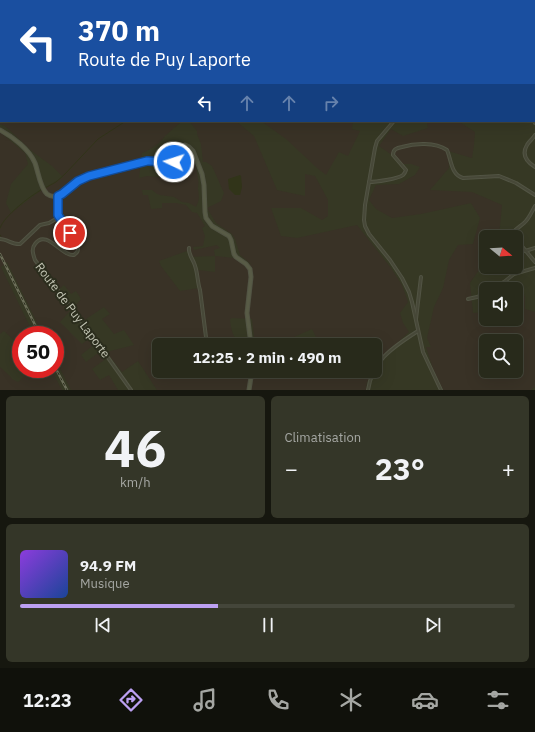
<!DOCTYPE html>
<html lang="fr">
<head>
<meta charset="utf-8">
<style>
  body { margin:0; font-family:"IBM Plex Sans",sans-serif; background:#343628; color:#f1f3f6; height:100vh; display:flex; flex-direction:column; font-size:15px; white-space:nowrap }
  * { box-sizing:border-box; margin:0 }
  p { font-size:13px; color:#a5a7a3 }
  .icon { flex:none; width:22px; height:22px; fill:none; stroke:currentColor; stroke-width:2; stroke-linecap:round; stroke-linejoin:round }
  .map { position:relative; height:390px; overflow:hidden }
  .drawer { display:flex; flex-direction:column; gap:6px; padding:6px; background:#16170f; flex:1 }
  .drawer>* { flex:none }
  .guide { position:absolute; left:0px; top:0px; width:535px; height:122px; box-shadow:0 4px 16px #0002,0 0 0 1px #44463a; background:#1a4fa0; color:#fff; overflow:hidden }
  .needle { width:26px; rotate:108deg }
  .fabs { position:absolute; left:479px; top:230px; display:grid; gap:8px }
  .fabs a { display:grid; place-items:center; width:44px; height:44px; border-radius:6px; background:#282a1b; box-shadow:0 4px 16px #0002,0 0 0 1px #44463a; font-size:20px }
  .speed { position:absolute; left:12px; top:326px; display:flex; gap:8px; font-size:20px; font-weight:700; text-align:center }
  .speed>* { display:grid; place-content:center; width:52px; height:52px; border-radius:50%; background:#282a1b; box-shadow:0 4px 16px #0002,0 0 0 1px #44463a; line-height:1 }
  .speed .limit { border:6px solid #d22; background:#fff; color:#111 }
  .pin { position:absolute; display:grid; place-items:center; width:34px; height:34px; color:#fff; margin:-17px; border:2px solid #fff; border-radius:50%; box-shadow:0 1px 4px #0007 }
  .me { position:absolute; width:44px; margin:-22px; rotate:274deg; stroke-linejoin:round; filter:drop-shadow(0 0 3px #0008) }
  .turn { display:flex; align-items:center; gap:14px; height:84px; padding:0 12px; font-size:18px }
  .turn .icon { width:52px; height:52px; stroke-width:2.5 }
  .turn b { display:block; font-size:28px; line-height:34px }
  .lanes { display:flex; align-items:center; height:38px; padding:0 12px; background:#0003; justify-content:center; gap:20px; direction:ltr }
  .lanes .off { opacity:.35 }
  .big { font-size:30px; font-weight:700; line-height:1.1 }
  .drawer .widget { flex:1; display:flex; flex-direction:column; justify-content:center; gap:6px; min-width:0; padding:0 14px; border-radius:6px; background:#343628 }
  .drawer .dial { align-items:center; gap:0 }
  .dial b { font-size:52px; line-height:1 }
  .song { display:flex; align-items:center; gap:12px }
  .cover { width:48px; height:48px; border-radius:6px; background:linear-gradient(135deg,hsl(270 70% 55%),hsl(220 70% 35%)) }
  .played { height:4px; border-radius:2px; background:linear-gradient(90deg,#bca0f2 40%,#44463a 40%) }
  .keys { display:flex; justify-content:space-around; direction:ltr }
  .heat { display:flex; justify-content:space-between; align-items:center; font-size:22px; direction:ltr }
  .drawer .tiles { flex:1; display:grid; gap:6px; grid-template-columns:1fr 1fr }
  .widget:last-child { grid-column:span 2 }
  .trip { position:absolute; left:152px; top:338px; width:230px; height:40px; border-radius:6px; background:#282a1b; box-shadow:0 4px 16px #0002,0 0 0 1px #44463a; font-weight:700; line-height:40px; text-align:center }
  .tabs { display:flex; height:64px; justify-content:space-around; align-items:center; background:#10110b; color:#a5a7a3 }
  .tabs .icon { width:28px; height:28px }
  .tabs .on { color:#bca0f2 }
  .tabs b { font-size:18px; color:#f1f3f6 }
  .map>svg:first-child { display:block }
  .green { fill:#393226; fill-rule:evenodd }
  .water { fill:#313419 }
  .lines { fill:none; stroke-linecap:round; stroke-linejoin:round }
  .stream { stroke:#313419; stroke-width:1 }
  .minor-casing { stroke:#525444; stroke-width:4 }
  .secondary-casing { stroke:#525444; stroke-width:5 }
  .minor { stroke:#474838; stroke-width:2 }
  .secondary { stroke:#585b46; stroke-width:3 }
  .rail-casing { stroke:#6d6f5a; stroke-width:2.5 }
  .rail { stroke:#2b2d1d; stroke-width:1; stroke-dasharray:3; stroke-linecap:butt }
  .route-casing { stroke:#114b97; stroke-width:10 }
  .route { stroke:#1a73e8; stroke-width:7 }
  .labels { text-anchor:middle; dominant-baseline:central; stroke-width:4; stroke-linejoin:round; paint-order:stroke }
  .street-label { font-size:12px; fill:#c2c4b3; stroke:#2b2d1d }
</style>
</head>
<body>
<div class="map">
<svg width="535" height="390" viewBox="0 0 535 390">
  <rect width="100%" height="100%" fill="#363824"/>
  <!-- green -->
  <g class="green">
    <path d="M0,0H409L410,1H1V121H41L56,123L73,122L79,121H182L165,136C161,143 150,150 142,153L139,178L147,176L167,178L174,183L179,181C178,178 176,174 176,171C176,167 181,151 184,148H188C194,157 197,169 198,179C199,182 198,185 198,189C199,197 200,199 196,207L189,203L182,202L174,197L160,195L157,194L152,190H142L143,195H148L151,209L162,208V203H176L186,205L192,212L197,213L205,226L202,228L205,236L203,246L193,247L194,250L217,245L220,248L214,250L215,256L234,258L245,264H251L240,255L235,239L232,234L216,223L207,208L221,201L224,193L212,166L206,162H203L201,144L197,134V131L189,121H236L254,136L277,190L305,196V174L315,176L328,200V216L322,220L301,208H271L281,236L297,238L357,225L391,268L402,285L408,302L400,313L403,323L409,332L384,356L375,350V345H367L363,343L362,345H320L312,329L294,337L284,345H255L252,319L233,318L230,319C231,330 233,337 240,345H159V371H231L230,376L253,377L255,371H275V372L290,376L291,371H368L371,374L367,383L366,390H157L138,361L122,372L106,352L134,345L124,330L114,334L102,319L110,314L104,307L83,321L73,308L81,299L76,291L71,294L64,285L57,291L70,311L60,322L82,344L91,337L96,343L81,355L86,362L101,351L107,358L92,369L100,380L109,375L118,390H71L55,359V335H43L7,262L1,267L34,335H21V350L18,344L4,331L0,334V132L25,153L28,164L11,184L6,203L11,213L40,191L63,177L52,166L33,152L5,126L0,124ZM187,251L190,257L215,256V272L198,270L199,288L180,291L161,266L159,261Z"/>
    <polygon points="261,121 353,121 352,129 360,131 348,156 339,152 326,175 317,168 286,139"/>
    <path d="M429,121H458L475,132L474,145L472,158L448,151L449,168L430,190L472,192L502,205L499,237H486V260L470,283L473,313L486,312V319H516V299L522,288L525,297V309L535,312V387L531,390H443L433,369L426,347H431L427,338L434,307L443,288L449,260L458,245L473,244L480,218L471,203L421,214L392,218L376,209L369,200L376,185L399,184L415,175L420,167L411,164H400L396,158L379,146L391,129L403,136L428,128L427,124ZM486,341H516V371H486Z"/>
    <polygon points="0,367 10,376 12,379 18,382 27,374 28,369 51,369 62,390 0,390"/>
  </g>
  <!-- water -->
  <polygon class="water" points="240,175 241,176 242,187 240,195 235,195 229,189 228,179"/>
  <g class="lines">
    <!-- stream -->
    <g class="stream">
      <polyline points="45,188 56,182 65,174 98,139 126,121"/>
      <path d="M0,228C4,216 30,196 41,190"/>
      <polyline points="0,235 1,236"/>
    </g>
    <defs>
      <g id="minor">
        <polyline points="20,0 20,1"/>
        <polyline points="476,1 476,0"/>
        <polyline points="534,6 535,4"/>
        <polyline points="534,71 535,70"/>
        <polyline points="0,114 1,108"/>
        <polyline points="535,118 535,123"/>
        <polyline points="394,121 377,141 375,148 365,205 364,220 365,226 369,234 390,260 402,278 409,292 412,302 423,352 441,390"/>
        <path d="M535,135C533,139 529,141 527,145C521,155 527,162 535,167"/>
        <path d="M369,182C375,182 398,179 403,175C405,173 405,173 406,170L393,155C393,149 397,148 402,147C415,143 435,142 447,150C451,159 451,175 463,178L499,176L516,183L535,195"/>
        <path d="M58,215C62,220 78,244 78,249C78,253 76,253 74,255C62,257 46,228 35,244C31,249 33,254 35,260L99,345L131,390"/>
        <path d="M509,237C513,231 518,228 524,223C529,219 532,211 535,206"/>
        <path d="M0,239C7,239 13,245 20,244L40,225L49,223L56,219L58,215V196"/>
        <polyline points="516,239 535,262"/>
        <path d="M189,248C188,253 192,258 194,263C198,272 197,281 200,290L207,345"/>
        <polyline points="525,251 535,248"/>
        <polyline points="503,267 512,275"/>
        <polyline points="493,289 504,282 514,274 535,268"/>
        <polyline points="468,299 477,297 486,293"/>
        <polyline points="416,319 421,277"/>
        <path d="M375,370C377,366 379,362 382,359C390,349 407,338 418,331"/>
        <polyline points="368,390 370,381 374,371"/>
      </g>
      <g id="secondary">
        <path d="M0,130C13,137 29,149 35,163C38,171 40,188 47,194C59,203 71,185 80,180C93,173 107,172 121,168C130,166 141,161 150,161C157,160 165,166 171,163C180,161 175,148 185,145L189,147L193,151L202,174L204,185L205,212L206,218L212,226L229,236L231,240L234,254L236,257L246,264L250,269L251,277L247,313L251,345"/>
        <polyline points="249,390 252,371"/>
      </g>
    </defs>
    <!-- minor casing -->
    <use href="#minor" class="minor-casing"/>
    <!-- secondary casing -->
    <use href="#secondary" class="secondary-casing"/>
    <!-- minor -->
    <use href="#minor" class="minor"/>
    <!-- secondary -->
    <use href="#secondary" class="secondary"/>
    <defs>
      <g id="rail">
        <polyline points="0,254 40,335"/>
        <polyline points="55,367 67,390"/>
      </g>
    </defs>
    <!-- rail casing -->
    <use href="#rail" class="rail-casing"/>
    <!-- rail -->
    <use href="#rail" class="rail"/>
  </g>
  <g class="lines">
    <defs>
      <path id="route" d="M70,233L58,215V196L62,194L78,181L89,176L147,161C156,160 165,166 174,162"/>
    </defs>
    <!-- route casing -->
    <use href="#route" class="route-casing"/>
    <!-- route -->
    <use href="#route" class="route"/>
  </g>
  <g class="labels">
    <!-- street labels -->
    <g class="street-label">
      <text transform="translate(73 310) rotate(53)">Route de Puy Laporte</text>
    </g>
  </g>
</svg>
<div class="fabs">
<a><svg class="needle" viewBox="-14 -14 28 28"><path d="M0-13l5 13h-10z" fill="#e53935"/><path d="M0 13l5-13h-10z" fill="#a5a7a3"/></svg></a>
<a><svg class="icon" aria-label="sound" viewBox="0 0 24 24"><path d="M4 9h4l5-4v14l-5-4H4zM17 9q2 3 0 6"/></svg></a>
<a><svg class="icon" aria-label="search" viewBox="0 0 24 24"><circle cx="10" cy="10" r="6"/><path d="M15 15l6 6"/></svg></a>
</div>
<div class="speed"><div class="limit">50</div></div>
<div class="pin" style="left:70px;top:233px;background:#d93025"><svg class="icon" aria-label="arrive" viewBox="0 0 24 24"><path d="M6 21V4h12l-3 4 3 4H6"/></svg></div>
<svg class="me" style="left:174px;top:162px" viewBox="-20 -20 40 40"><circle r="17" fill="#1a73e8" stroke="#fff" stroke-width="3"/><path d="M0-11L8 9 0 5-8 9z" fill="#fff"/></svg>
<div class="trip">12:25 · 2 min · 490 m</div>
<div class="guide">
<div class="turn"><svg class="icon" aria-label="left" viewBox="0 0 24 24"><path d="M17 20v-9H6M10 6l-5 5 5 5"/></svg><div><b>370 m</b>Route de Puy Laporte</div></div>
<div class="lanes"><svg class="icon" aria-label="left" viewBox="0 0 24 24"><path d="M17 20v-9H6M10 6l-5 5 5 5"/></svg><svg class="icon off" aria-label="ahead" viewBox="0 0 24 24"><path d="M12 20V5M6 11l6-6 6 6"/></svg><svg class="icon off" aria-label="ahead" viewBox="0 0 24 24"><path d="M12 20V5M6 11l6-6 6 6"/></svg><svg class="icon off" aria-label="right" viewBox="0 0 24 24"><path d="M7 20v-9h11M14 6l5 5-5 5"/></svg></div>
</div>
</div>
<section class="drawer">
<div class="tiles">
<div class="widget dial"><b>46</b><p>km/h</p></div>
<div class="widget"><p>Climatisation</p>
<div class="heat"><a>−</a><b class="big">23°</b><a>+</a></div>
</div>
<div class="widget">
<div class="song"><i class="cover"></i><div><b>94.9 FM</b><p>Musique</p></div></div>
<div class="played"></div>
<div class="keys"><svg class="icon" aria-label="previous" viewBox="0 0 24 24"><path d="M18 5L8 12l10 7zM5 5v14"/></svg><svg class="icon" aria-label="pause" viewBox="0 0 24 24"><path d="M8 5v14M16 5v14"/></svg><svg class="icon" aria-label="next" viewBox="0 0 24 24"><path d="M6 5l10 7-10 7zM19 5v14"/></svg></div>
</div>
</div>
</section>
<nav class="tabs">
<b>12:23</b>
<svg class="icon on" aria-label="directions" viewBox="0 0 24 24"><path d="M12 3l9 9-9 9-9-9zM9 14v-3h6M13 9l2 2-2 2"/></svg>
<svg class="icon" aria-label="music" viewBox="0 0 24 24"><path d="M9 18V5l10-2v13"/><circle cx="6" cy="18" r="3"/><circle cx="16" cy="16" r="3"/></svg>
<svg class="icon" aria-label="phone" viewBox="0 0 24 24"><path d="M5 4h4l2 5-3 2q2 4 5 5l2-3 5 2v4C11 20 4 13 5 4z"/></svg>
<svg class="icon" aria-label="climate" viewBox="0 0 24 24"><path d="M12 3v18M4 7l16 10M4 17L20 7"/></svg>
<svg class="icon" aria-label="car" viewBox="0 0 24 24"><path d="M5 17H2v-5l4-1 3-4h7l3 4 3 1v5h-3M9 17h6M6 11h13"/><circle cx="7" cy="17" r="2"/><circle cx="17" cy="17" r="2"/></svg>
<svg class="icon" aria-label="filters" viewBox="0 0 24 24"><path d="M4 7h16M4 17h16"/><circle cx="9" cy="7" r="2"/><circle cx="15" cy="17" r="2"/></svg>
</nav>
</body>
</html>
